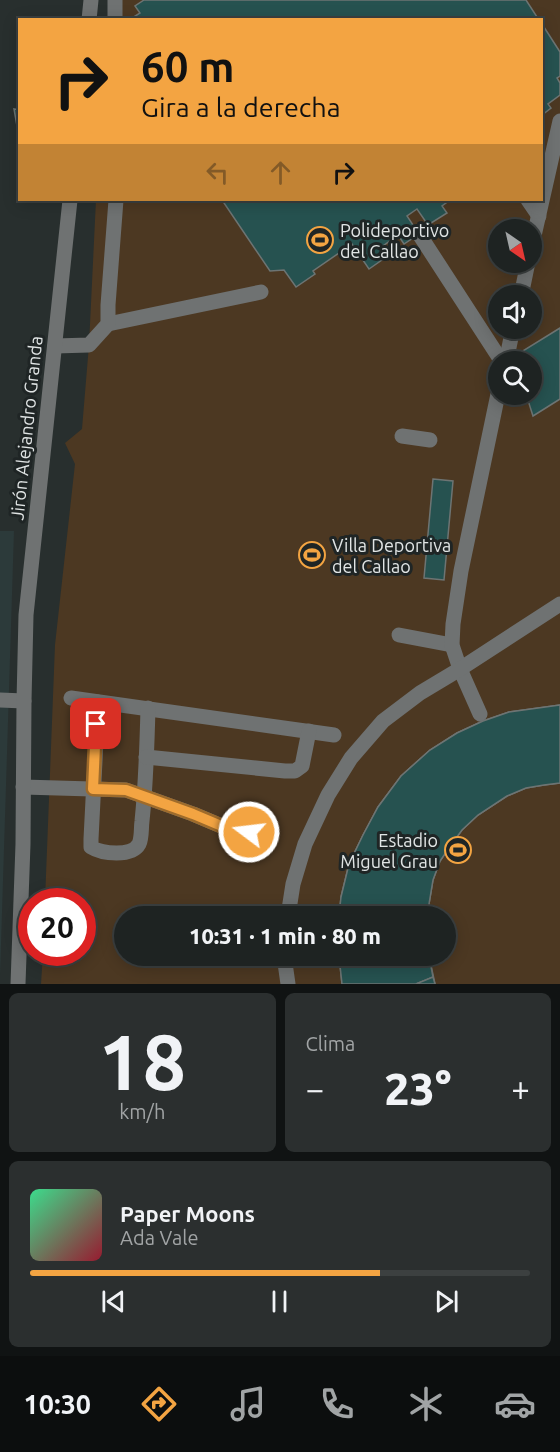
<!DOCTYPE html>
<html lang="es">
<head>
<meta charset="utf-8">
<style>
  body { margin:0; font-family:Ubuntu,sans-serif; background:#2b2f2f; color:#f1f3f6; height:100vh; display:flex; flex-direction:column; font-size:22px; white-space:nowrap }
  * { box-sizing:border-box; margin:0 }
  p { font-size:20px; color:#a1a4a5 }
  .icon { flex:none; width:33px; height:33px; fill:none; stroke:currentColor; stroke-width:2; stroke-linecap:round; stroke-linejoin:round }
  .map { position:relative; height:984px; overflow:hidden }
  .sheet { display:flex; flex-direction:column; gap:9px; padding:9px; background:#101313; flex:1 }
  .sheet>* { flex:none }
  .guide { position:absolute; left:18px; top:18px; width:525px; height:183px; border-radius:0px; box-shadow:0 3px 15px #0003,0 0 0 2px #3c4040; background:#f3a442; color:#111; overflow:hidden }
  .needle { width:39px; rotate:146deg }
  .controls { position:absolute; left:488px; top:219px; display:grid; gap:12px }
  .controls a { display:grid; place-items:center; width:54px; height:54px; border-radius:50%; background:#1e2322; box-shadow:0 3px 15px #0003,0 0 0 2px #3c4040; font-size:30px }
  .speed { position:absolute; left:18px; top:888px; display:flex; gap:12px; font-size:30px; font-weight:700; text-align:center }
  .speed>* { display:grid; place-content:center; width:78px; height:78px; border-radius:50%; background:#1e2322; box-shadow:0 3px 15px #0003,0 0 0 2px #3c4040; line-height:1 }
  .speed .limit { border:9px solid #d22; background:#fff; color:#111 }
  .pin { position:absolute; display:grid; place-items:center; width:51px; height:51px; color:#fff; margin:-26px; border-radius:12px; box-shadow:0 3px 9px #0006 }
  .me { position:absolute; width:66px; margin:-33px; rotate:285deg; stroke-linejoin:round; filter:drop-shadow(0 0 4px #0008) }
  .turn { display:flex; align-items:center; gap:21px; height:126px; padding:0 24px; font-size:27px }
  .turn .icon { width:78px; height:78px; stroke-width:2.5 }
  .turn b { display:block; font-size:42px; line-height:51px }
  .lanes { display:flex; align-items:center; height:57px; padding:0 24px; background:#0003; justify-content:center; gap:30px; direction:ltr }
  .lanes .off { opacity:.35 }
  .big { font-size:45px; font-weight:800; line-height:1.1 }
  .sheet .widget { flex:1; display:flex; flex-direction:column; justify-content:center; gap:9px; min-width:0; padding:0 21px; border-radius:9px; background:#2b2f2f }
  .sheet .dial { align-items:center; gap:0 }
  .dial b { font-size:78px; line-height:1 }
  .song { display:flex; align-items:center; gap:18px }
  .cover { width:72px; height:72px; border-radius:9px; background:linear-gradient(135deg,hsl(150 70% 55%),hsl(350 70% 35%)) }
  .played { height:6px; border-radius:3px; background:linear-gradient(90deg,#f3a442 70%,#3c4040 70%) }
  .keys { display:flex; justify-content:space-around; direction:ltr }
  .heat { display:flex; justify-content:space-between; align-items:center; font-size:33px; direction:ltr }
  .sheet .tiles { flex:1; display:grid; gap:9px; grid-template-columns:1fr 1fr }
  .widget:last-child { grid-column:span 2 }
  .trip { position:absolute; left:114px; top:906px; width:342px; height:60px; border-radius:30px; background:#1e2322; box-shadow:0 3px 15px #0003,0 0 0 2px #3c4040; font-weight:800; line-height:60px; text-align:center }
  .tabs { display:flex; height:96px; justify-content:space-around; align-items:center; background:#0c0e0e; color:#a1a4a5 }
  .tabs .icon { width:42px; height:42px }
  .tabs .selected { color:#f3a442 }
  .tabs b { font-size:27px; color:#f1f3f6 }
  .map>svg:first-child { display:block }
  .built { fill:#2c3a3a }
  .green { fill:#4c3822; fill-rule:evenodd }
  .building { fill:#265250; stroke:#6d7473; stroke-width:1.5 }
  .lines { fill:none; stroke-linecap:round; stroke-linejoin:round }
  .minor { stroke:#6f7272; stroke-width:15 }
  .route-casing { stroke:#9e6b2b; stroke-width:15 }
  .route { stroke:#f3a442; stroke-width:10 }
  .labels { text-anchor:middle; dominant-baseline:central; stroke-width:6; stroke-linejoin:round; paint-order:stroke }
  .poi-label { font-size:18px; fill:#e1e5e5; stroke:#1f2525; text-anchor:start }
  .street-label { font-size:18px; fill:#e1e5e5; stroke:#1f2525 }
</style>
</head>
<body>
<div class="map">
<svg width="560" height="984" viewBox="0 0 560 984">
  <rect width="100%" height="100%" fill="#282f2e"/>
  <!-- built -->
  <polygon class="built" points="0,531 14,531 0,976"/>
  <!-- green -->
  <path class="green" d="M111,0H560V984H41L43,953L82,952V902L45,901L55,645L75,464L65,443L82,429L89,345L96,200H542V20L109,19ZM498,230H531V262H498ZM498,296H531V328H498ZM498,362H531V394H498ZM124,916H446V956H124Z"/>
  <!-- building -->
  <g class="building">
    <polygon points="144,0 526,0 539,20 129,20 140,13 135,6"/>
    <polygon points="542,24 560,52 560,76 557,78 560,83 560,95 548,104 551,108 542,115"/>
    <polygon points="14,109 20,110 20,126 17,126"/>
    <polygon points="222,200 450,200 442,206 447,213 428,225 417,209 407,216 419,234 404,244 398,235 383,246 389,255 369,269 352,244 313,271 315,274 296,287 284,270 270,271"/>
    <polygon points="560,328 560,399 533,416 526,394 531,394 531,362 515,362 513,357"/>
    <polygon points="433,479 453,481 444,580 424,578"/>
    <polygon points="560,705 560,783 544,785 526,788 507,796 478,815 462,830 451,845 440,861 433,880 427,916 339,916 341,897 349,864 363,835 378,807 401,776 430,750 457,733 483,721 509,712"/>
    <polygon points="560,705 560,783 544,785 526,788 507,796 478,815 462,830 451,845 440,861 433,880 427,916 339,916 341,897 349,864 363,835 378,807 401,776 430,750 457,733 483,721 509,712"/>
    <polygon points="339,956 429,956 435,984 342,984"/>
    <polygon points="339,956 429,956 433,977 416,984 342,984"/>
    <polygon points="433,977 435,984 416,984"/>
  </g>
  <g class="lines">
    <!-- minor -->
    <g class="minor">
      <polyline points="89,20 91,0"/>
      <polyline points="115,20 115,0"/>
      <polyline points="528,200 539,216"/>
      <polyline points="419,234 502,362"/>
      <polyline points="531,249 560,121"/>
      <polyline points="521,296 528,262"/>
      <polyline points="108,324 261,292"/>
      <polyline points="55,346 89,345 108,324 108,305 116,200"/>
      <polyline points="506,362 513,328"/>
      <polyline points="402,436 430,440"/>
      <polyline points="399,635 452,645"/>
      <polyline points="71,698 334,735"/>
      <polyline points="0,700 24,701"/>
      <path d="M98,702L91,839V847C102,854 132,857 139,844C142,838 141,828 142,821C146,784 147,746 148,708"/>
      <polyline points="480,714 460,669 452,645 453,624 461,571 498,394"/>
      <polyline points="146,757 285,771 295,771 302,766 309,731"/>
      <polyline points="23,787 126,790 193,814 231,830 266,835"/>
      <polyline points="288,916 293,884 305,844 328,795 351,758 383,721 420,693 460,669 560,604"/>
      <polyline points="284,956 288,984"/>
      <polyline points="18,984 23,844 24,701 26,615 70,200"/>
    </g>
  </g>
  <g class="lines">
    <defs>
      <polyline id="route" points="96,724 93,789 126,790 193,814 231,830 249,832"/>
    </defs>
    <!-- route casing -->
    <use href="#route" class="route-casing"/>
    <!-- route -->
    <use href="#route" class="route"/>
  </g>
  <!-- icons -->
  <defs>
    <symbol id="stadium-ring" viewBox="-11 -11 22 22"><circle r="9.5" fill="#1f2525" stroke="#f3a442" stroke-width="1.5"/><path d="M0-5a6.5 5 0 1 0 0 10a6.5 5 0 1 0 0-10ZM-3.5-1.8h7v3.6h-7Z" fill="#f3a442"/></symbol>
  </defs>
  <g fill-rule="evenodd">
    <use href="#stadium-ring" x="305" y="225" width="30" height="30"/>
    <use href="#stadium-ring" x="297" y="540" width="30" height="30"/>
    <use href="#stadium-ring" x="443" y="835" width="30" height="30"/>
  </g>
  <g class="labels">
    <!-- poi labels -->
    <g class="poi-label">
      <text x="340" y="230">Polideportivo<tspan x="340" dy="21">del Callao</tspan></text>
      <text x="332" y="545">Villa Deportiva<tspan x="332" dy="21">del Callao</tspan></text>
      <text x="438" y="840" text-anchor="end">Estadio<tspan x="438" dy="21">Miguel Grau</tspan></text>
    </g>
    <!-- street labels -->
    <g class="street-label">
      <text transform="translate(26 428) rotate(-84)">Jirón Alejandro Granda</text>
    </g>
  </g>
</svg>
<div class="controls">
<a><svg class="needle" viewBox="-14 -14 28 28"><path d="M0-13l5 13h-10z" fill="#e53935"/><path d="M0 13l5-13h-10z" fill="#a1a4a5"/></svg></a>
<a><svg class="icon" aria-label="sound" viewBox="0 0 24 24"><path d="M4 9h4l5-4v14l-5-4H4zM17 9q2 3 0 6"/></svg></a>
<a><svg class="icon" aria-label="search" viewBox="0 0 24 24"><circle cx="10" cy="10" r="6"/><path d="M15 15l6 6"/></svg></a>
</div>
<div class="speed"><div class="limit">20</div></div>
<div class="pin" style="left:96px;top:724px;background:#d93025"><svg class="icon" aria-label="arrive" viewBox="0 0 24 24"><path d="M6 21V4h12l-3 4 3 4H6"/></svg></div>
<svg class="me" style="left:249px;top:832px" viewBox="-20 -20 40 40"><circle r="17" fill="#f3a442" stroke="#fff" stroke-width="3"/><path d="M0-11L8 9 0 5-8 9z" fill="#fff"/></svg>
<div class="trip">10:31 · 1 min · 80 m</div>
<div class="guide">
<div class="turn"><svg class="icon" aria-label="right" viewBox="0 0 24 24"><path d="M7 20v-9h11M14 6l5 5-5 5"/></svg><div><b>60 m</b>Gira a la derecha</div></div>
<div class="lanes"><svg class="icon off" aria-label="left" viewBox="0 0 24 24"><path d="M17 20v-9H6M10 6l-5 5 5 5"/></svg><svg class="icon off" aria-label="ahead" viewBox="0 0 24 24"><path d="M12 20V5M6 11l6-6 6 6"/></svg><svg class="icon" aria-label="right" viewBox="0 0 24 24"><path d="M7 20v-9h11M14 6l5 5-5 5"/></svg></div>
</div>
</div>
<section class="sheet">
<div class="tiles">
<div class="widget dial"><b>18</b><p>km/h</p></div>
<div class="widget"><p>Clima</p>
<div class="heat"><a>−</a><b class="big">23°</b><a>+</a></div>
</div>
<div class="widget">
<div class="song"><i class="cover"></i><div><b>Paper Moons</b><p>Ada Vale</p></div></div>
<div class="played"></div>
<div class="keys"><svg class="icon" aria-label="previous" viewBox="0 0 24 24"><path d="M18 5L8 12l10 7zM5 5v14"/></svg><svg class="icon" aria-label="pause" viewBox="0 0 24 24"><path d="M8 5v14M16 5v14"/></svg><svg class="icon" aria-label="next" viewBox="0 0 24 24"><path d="M6 5l10 7-10 7zM19 5v14"/></svg></div>
</div>
</div>
</section>
<nav class="tabs">
<b>10:30</b>
<svg class="icon selected" aria-label="directions" viewBox="0 0 24 24"><path d="M12 3l9 9-9 9-9-9zM9 14v-3h6M13 9l2 2-2 2"/></svg>
<svg class="icon" aria-label="music" viewBox="0 0 24 24"><path d="M9 18V5l10-2v13"/><circle cx="6" cy="18" r="3"/><circle cx="16" cy="16" r="3"/></svg>
<svg class="icon" aria-label="phone" viewBox="0 0 24 24"><path d="M5 4h4l2 5-3 2q2 4 5 5l2-3 5 2v4C11 20 4 13 5 4z"/></svg>
<svg class="icon" aria-label="climate" viewBox="0 0 24 24"><path d="M12 3v18M4 7l16 10M4 17L20 7"/></svg>
<svg class="icon" aria-label="car" viewBox="0 0 24 24"><path d="M5 17H2v-5l4-1 3-4h7l3 4 3 1v5h-3M9 17h6M6 11h13"/><circle cx="7" cy="17" r="2"/><circle cx="17" cy="17" r="2"/></svg>
</nav>
</body>
</html>
